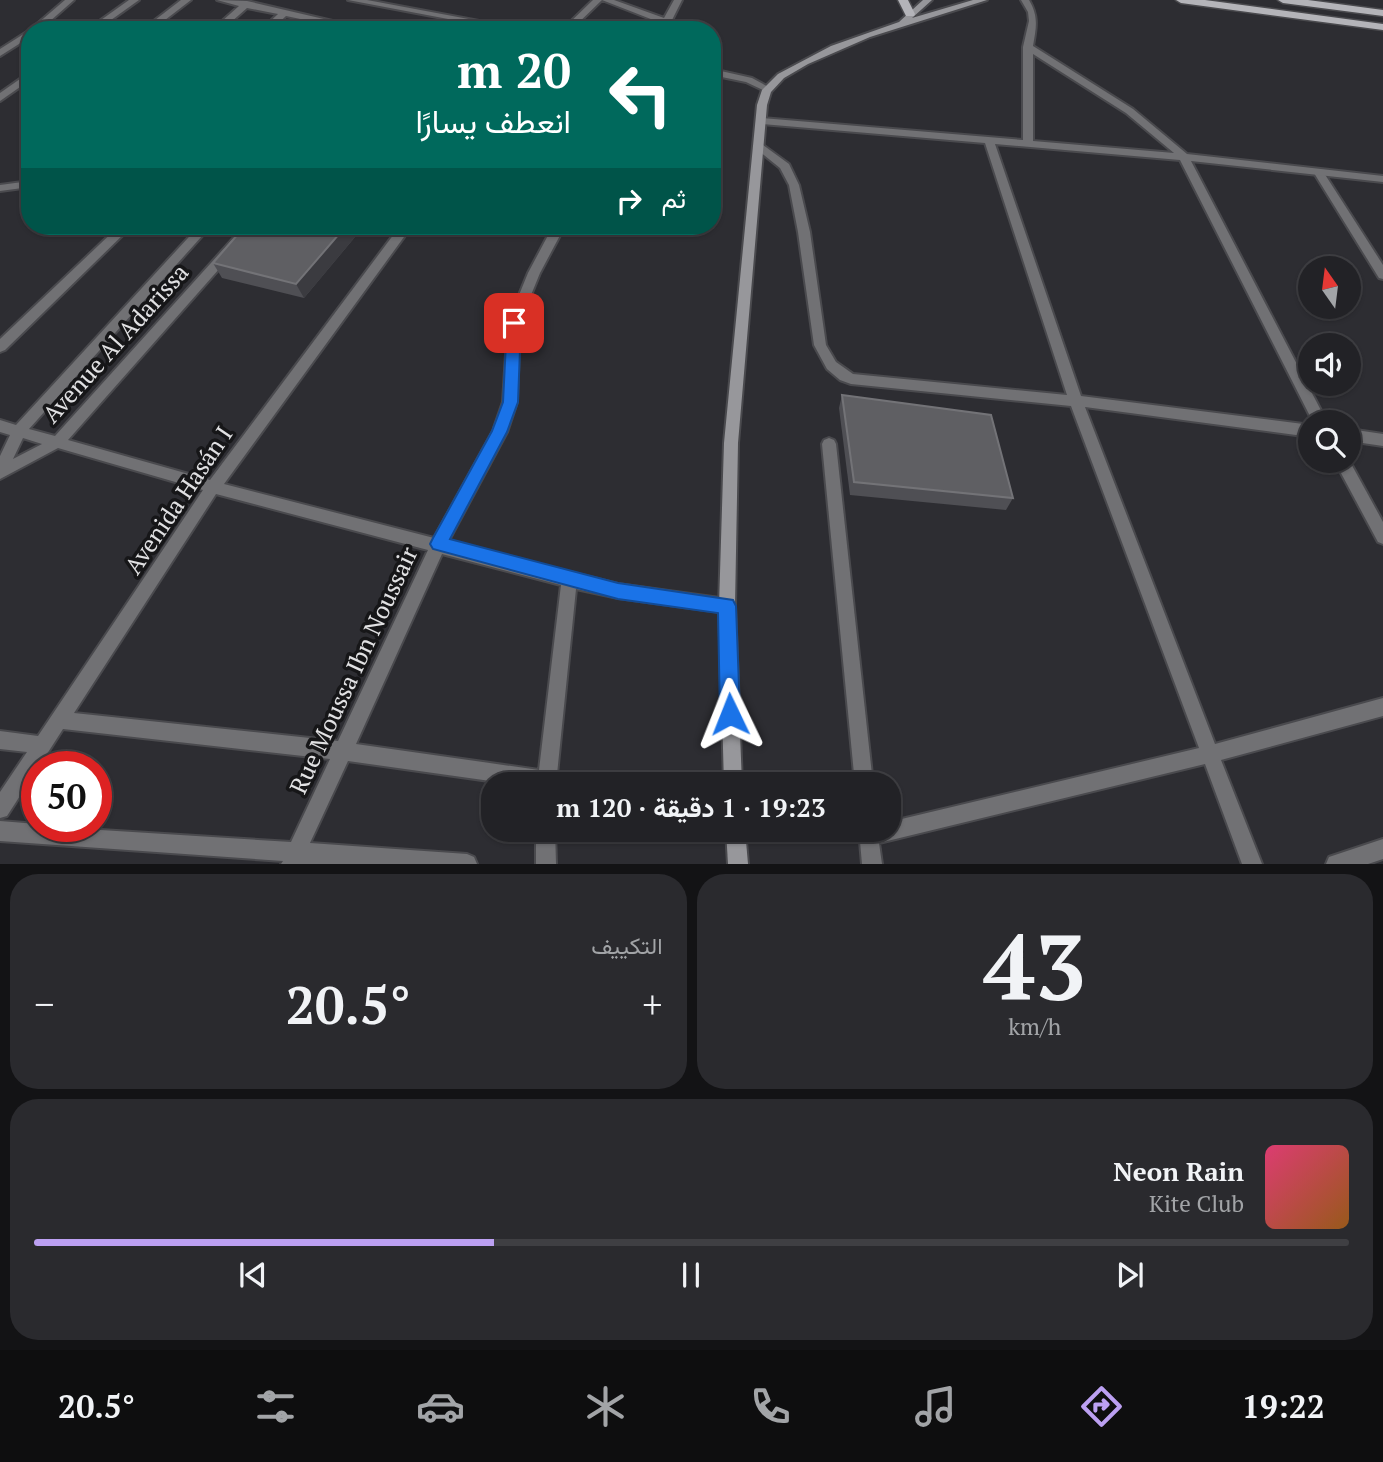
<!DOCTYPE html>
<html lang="ar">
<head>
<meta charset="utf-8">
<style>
  body { margin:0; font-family:"PT Serif",Vazirmatn,serif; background:#2a2a2e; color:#f1f3f6; direction:rtl; height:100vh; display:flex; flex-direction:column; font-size:26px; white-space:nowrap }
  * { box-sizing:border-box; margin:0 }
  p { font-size:23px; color:#a2a4a7 }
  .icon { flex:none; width:38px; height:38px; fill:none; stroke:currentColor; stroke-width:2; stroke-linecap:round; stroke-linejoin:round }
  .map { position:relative; height:864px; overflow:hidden; direction:ltr }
  .panel { display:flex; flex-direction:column; gap:10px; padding:10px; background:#131315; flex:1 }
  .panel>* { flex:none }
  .banner { position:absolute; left:21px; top:21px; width:700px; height:214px; border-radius:28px; box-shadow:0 2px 5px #0004,0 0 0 2px #3f3f43; direction:rtl; background:#00695c; color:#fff; overflow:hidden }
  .needle { width:46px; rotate:346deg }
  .fabs { position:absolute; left:1298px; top:256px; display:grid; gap:14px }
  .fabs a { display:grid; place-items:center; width:63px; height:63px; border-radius:50%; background:#222226; box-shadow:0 2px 5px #0004,0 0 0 2px #3f3f43; font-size:35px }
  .speed { position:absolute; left:21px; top:751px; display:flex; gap:14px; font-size:35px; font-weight:700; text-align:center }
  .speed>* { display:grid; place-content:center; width:91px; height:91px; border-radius:50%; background:#222226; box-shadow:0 2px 5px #0004,0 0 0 2px #3f3f43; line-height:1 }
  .speed .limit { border:10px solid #d22; background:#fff; color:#111 }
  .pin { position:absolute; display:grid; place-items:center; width:60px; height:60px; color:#fff; margin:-30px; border-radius:14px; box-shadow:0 4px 10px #0006 }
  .me { position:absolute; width:77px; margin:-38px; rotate:358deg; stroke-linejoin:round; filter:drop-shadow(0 0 5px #0008) }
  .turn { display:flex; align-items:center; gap:24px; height:147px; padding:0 35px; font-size:32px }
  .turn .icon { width:91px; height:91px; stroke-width:2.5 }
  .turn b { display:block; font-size:49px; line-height:60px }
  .then { display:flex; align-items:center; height:66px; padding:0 35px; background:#0003; gap:14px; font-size:26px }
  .big { font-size:52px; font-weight:700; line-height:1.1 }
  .panel .widget { flex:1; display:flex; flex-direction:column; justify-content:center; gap:10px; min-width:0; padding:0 24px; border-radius:28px; background:#2a2a2e }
  .panel .dial { align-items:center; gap:0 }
  .dial b { font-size:91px; line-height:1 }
  .song { display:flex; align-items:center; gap:21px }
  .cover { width:84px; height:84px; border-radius:10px; background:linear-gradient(135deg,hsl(340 70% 55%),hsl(30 70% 35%)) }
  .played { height:7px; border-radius:4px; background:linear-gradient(90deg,#bca0f2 35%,#3f3f43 35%) }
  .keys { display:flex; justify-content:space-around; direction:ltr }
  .heat { display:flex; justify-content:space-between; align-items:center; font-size:38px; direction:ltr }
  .panel .tiles { flex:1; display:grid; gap:10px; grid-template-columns:1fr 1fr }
  .widget:last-child { grid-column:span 2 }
  .trip { position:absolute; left:481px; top:772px; width:420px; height:70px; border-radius:28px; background:#222226; box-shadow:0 2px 5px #0004,0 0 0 2px #3f3f43; font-weight:700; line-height:70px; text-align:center; direction:rtl }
  .menu { display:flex; height:112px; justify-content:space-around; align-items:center; background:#0e0e0f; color:#a2a4a7 }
  .menu .icon { width:49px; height:49px }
  .menu .active { color:#bca0f2 }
  .menu b { font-size:32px; color:#f1f3f6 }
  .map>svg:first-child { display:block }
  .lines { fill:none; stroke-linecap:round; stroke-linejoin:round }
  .service-casing { stroke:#4a4a4e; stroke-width:4 }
  .minor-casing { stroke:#4a4a4e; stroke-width:4 }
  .secondary-casing { stroke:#4a4a4e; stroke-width:4 }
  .primary-casing { stroke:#4a4a4e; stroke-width:3 }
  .service { fill:#717174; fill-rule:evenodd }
  .minor { fill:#717174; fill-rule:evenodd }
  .secondary { fill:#97979b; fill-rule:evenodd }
  .primary { fill:#b4b4b9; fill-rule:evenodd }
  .wall { fill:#4f4f54 }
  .shaded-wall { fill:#3b3b40 }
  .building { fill:#5f5f63; stroke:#737377; stroke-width:2 }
  .route { fill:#1a73e8; stroke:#114b97; stroke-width:2 }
  .labels { text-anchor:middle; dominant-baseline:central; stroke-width:7; stroke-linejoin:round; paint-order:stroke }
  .street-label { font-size:24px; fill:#e1e1e3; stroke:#161618 }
</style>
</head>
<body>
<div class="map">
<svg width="1383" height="864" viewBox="0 0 1383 864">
  <rect width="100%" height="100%" fill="#2d2d32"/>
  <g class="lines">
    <defs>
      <polygon id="service" points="1319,170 1324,173 1383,265 1383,279 1379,278 1314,173"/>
      <g id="minor">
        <polygon points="65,0 74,0 40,30 30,30"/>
        <polygon points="129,0 139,0 97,30 87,30"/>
        <polygon points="181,0 191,0 152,30 142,30"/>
        <polygon points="217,0 247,1 371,30 353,30 286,16 271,30 261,30 278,14 247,8 222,30 212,30 239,6"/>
        <polygon points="348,0 367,0 527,30 506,30"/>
        <polygon points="593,0 614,0 664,18 674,0 682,0 671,22 681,30 668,28 659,30 661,23 602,0 571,30 562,30"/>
        <path d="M1021,0H1029C1039,17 1036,28 1033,46L1133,109L1187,154L1383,176V182L1191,161L1327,422H1313L1180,160L995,144L1081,396L1311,425V437L1085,407L1215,744L1383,698V716L1221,760L1262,864H1242L1205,764L879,843L882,864H862L859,830H889V822L1199,748L1071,406L851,384L840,380L827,369L814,345L798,232L789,185L780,168L754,147L755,145H763L789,164L799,185L810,232L826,345L836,362L853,374L1067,395L985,143L761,124L756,121L761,118L1023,140V47L1029,21L1028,12ZM1033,54L1126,113L1174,153L1033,141Z"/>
        <polygon points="30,30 30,37 0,56 0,49"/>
        <polygon points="712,69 752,78 772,89 767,92 746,82 712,75"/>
        <polygon points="30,72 30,80 0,101 0,93"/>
        <polygon points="30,181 30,187 0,191 0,185"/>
        <polygon points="119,226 132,226 5,350 0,352 0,339"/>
        <path d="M199,226H211L29,429L55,436L238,233L223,229L221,226H252L250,234L68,440L210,480L400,226H412L224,484L434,538L493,431L503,402L508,322L528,273L553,226H565L540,273L520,322L517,402L507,432L448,542L618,584L727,599L733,601L735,606L733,611L727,613L618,598L576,589L556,784H511L348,761L310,843L467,854L474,857L477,864H281L283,861L0,841V821L37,824V826L291,842L330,759L63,729L7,816L0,818V792L27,752L0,749V731L38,736L203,490L58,448L0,479V456L10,435L0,432V420L16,425ZM23,438L42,444L13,459ZM216,494L428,550L338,741L74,713ZM442,554L561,585L539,770L356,744Z"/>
        <polygon points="1349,429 1383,434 1383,446 1349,441"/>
        <polygon points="829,438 834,440 836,444 873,784 855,784 822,444 824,440"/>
        <polygon points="1334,460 1349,460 1383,522 1383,544 1378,542"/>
        <polygon points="536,830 555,830 556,864 536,864"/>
        <polygon points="1383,839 1383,859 1368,864 1326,864 1329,857"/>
      </g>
      <g id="secondary">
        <polygon points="923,0 932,0 912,18 973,0 987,0 870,37 808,64 784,78 771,92 767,105 738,443 735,606 742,784 724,784 719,606 724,443 757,105 762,90 778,74 831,46 899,22"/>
        <polygon points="726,830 745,830 748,864 728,864"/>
      </g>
      <g id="primary">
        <polygon points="898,0 908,0 915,14 914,16 906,16"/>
        <polygon points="1176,0 1205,0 1383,24 1383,30 1181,3"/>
        <polygon points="1278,0 1308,0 1383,10 1383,16 1283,3"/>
      </g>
    </defs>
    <!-- service casing -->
    <use href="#service" class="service-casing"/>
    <!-- minor casing -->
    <use href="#minor" class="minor-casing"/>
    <!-- secondary casing -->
    <use href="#secondary" class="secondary-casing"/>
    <!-- primary casing -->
    <use href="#primary" class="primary-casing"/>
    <!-- service -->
    <use href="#service" class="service"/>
    <!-- minor -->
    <use href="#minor" class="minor"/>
    <!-- secondary -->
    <use href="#secondary" class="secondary"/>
    <!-- primary -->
    <use href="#primary" class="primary"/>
  </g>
  <!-- wall -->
  <g class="wall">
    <polygon points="360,231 304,298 222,278 213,263"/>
    <polygon points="842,395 1013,498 1006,510 850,495 839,408"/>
  </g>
  <!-- shaded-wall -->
  <polygon class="shaded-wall" points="346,226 357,226 360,231 304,298 296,284"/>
  <!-- building -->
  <g class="building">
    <polygon points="245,226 346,226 296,284 213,263"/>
    <polygon points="842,395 991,415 1013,498 854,482"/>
  </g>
  <!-- route -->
  <polygon class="route" points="514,317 521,323 518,402 507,432 450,539 618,583 733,600 736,606 740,714 737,721 730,724 723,721 720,714 718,613 618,599 433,549 430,544 433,538 492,431 503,402 507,323"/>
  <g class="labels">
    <!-- street labels -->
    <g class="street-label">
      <text transform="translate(115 343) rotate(-48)">Avenue Al Adarissa</text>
      <text transform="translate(178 500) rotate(-56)">Avenida Hasán I</text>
      <text transform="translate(353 670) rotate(-65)">Rue Moussa Ibn Noussair</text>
    </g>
  </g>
</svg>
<div class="fabs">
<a><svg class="needle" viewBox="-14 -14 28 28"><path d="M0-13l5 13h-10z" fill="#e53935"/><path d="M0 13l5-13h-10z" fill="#a2a4a7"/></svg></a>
<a><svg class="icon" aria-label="sound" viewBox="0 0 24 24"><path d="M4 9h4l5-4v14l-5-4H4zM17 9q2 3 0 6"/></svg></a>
<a><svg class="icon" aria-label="search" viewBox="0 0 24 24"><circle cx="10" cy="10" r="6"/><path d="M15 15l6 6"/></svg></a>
</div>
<div class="speed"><div class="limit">50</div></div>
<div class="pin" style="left:514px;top:323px;background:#d93025"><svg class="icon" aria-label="arrive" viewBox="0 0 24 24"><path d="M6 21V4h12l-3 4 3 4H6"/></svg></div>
<svg class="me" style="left:730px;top:714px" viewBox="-20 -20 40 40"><path d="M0-17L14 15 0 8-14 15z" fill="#1a73e8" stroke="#fff" stroke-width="4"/></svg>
<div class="trip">19:23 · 1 دقيقة · 120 m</div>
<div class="banner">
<div class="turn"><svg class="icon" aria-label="left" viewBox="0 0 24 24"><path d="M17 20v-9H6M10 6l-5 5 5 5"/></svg><div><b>20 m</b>انعطف يسارًا</div></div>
<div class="then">ثم<svg class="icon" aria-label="right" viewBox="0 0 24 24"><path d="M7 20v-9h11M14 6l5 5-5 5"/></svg></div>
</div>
</div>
<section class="panel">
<div class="tiles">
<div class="widget dial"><b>43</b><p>km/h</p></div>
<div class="widget"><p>التكييف</p>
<div class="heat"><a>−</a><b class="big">20.5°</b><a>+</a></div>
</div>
<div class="widget">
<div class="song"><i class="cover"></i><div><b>Neon Rain</b><p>Kite Club</p></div></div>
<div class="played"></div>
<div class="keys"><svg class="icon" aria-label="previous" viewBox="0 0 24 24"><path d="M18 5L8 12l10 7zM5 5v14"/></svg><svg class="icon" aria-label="pause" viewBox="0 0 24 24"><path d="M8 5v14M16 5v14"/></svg><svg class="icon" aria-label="next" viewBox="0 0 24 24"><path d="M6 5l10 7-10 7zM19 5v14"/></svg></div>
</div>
</div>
</section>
<nav class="menu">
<b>19:22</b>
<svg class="icon active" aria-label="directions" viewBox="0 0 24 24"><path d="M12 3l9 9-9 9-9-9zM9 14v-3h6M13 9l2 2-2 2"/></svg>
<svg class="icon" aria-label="music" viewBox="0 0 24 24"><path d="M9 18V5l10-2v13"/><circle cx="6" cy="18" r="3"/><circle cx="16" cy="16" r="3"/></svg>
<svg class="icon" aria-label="phone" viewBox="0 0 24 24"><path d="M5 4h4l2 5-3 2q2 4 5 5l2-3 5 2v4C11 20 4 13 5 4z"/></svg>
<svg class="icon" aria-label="climate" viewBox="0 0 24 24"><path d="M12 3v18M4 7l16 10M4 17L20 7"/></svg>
<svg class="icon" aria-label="car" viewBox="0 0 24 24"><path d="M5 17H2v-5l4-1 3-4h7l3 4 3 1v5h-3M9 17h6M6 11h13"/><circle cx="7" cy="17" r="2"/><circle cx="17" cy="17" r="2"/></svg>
<svg class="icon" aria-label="filters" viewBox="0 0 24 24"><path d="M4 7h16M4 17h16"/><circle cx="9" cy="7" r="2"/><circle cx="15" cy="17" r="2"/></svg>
<b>20.5°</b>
</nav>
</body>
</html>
